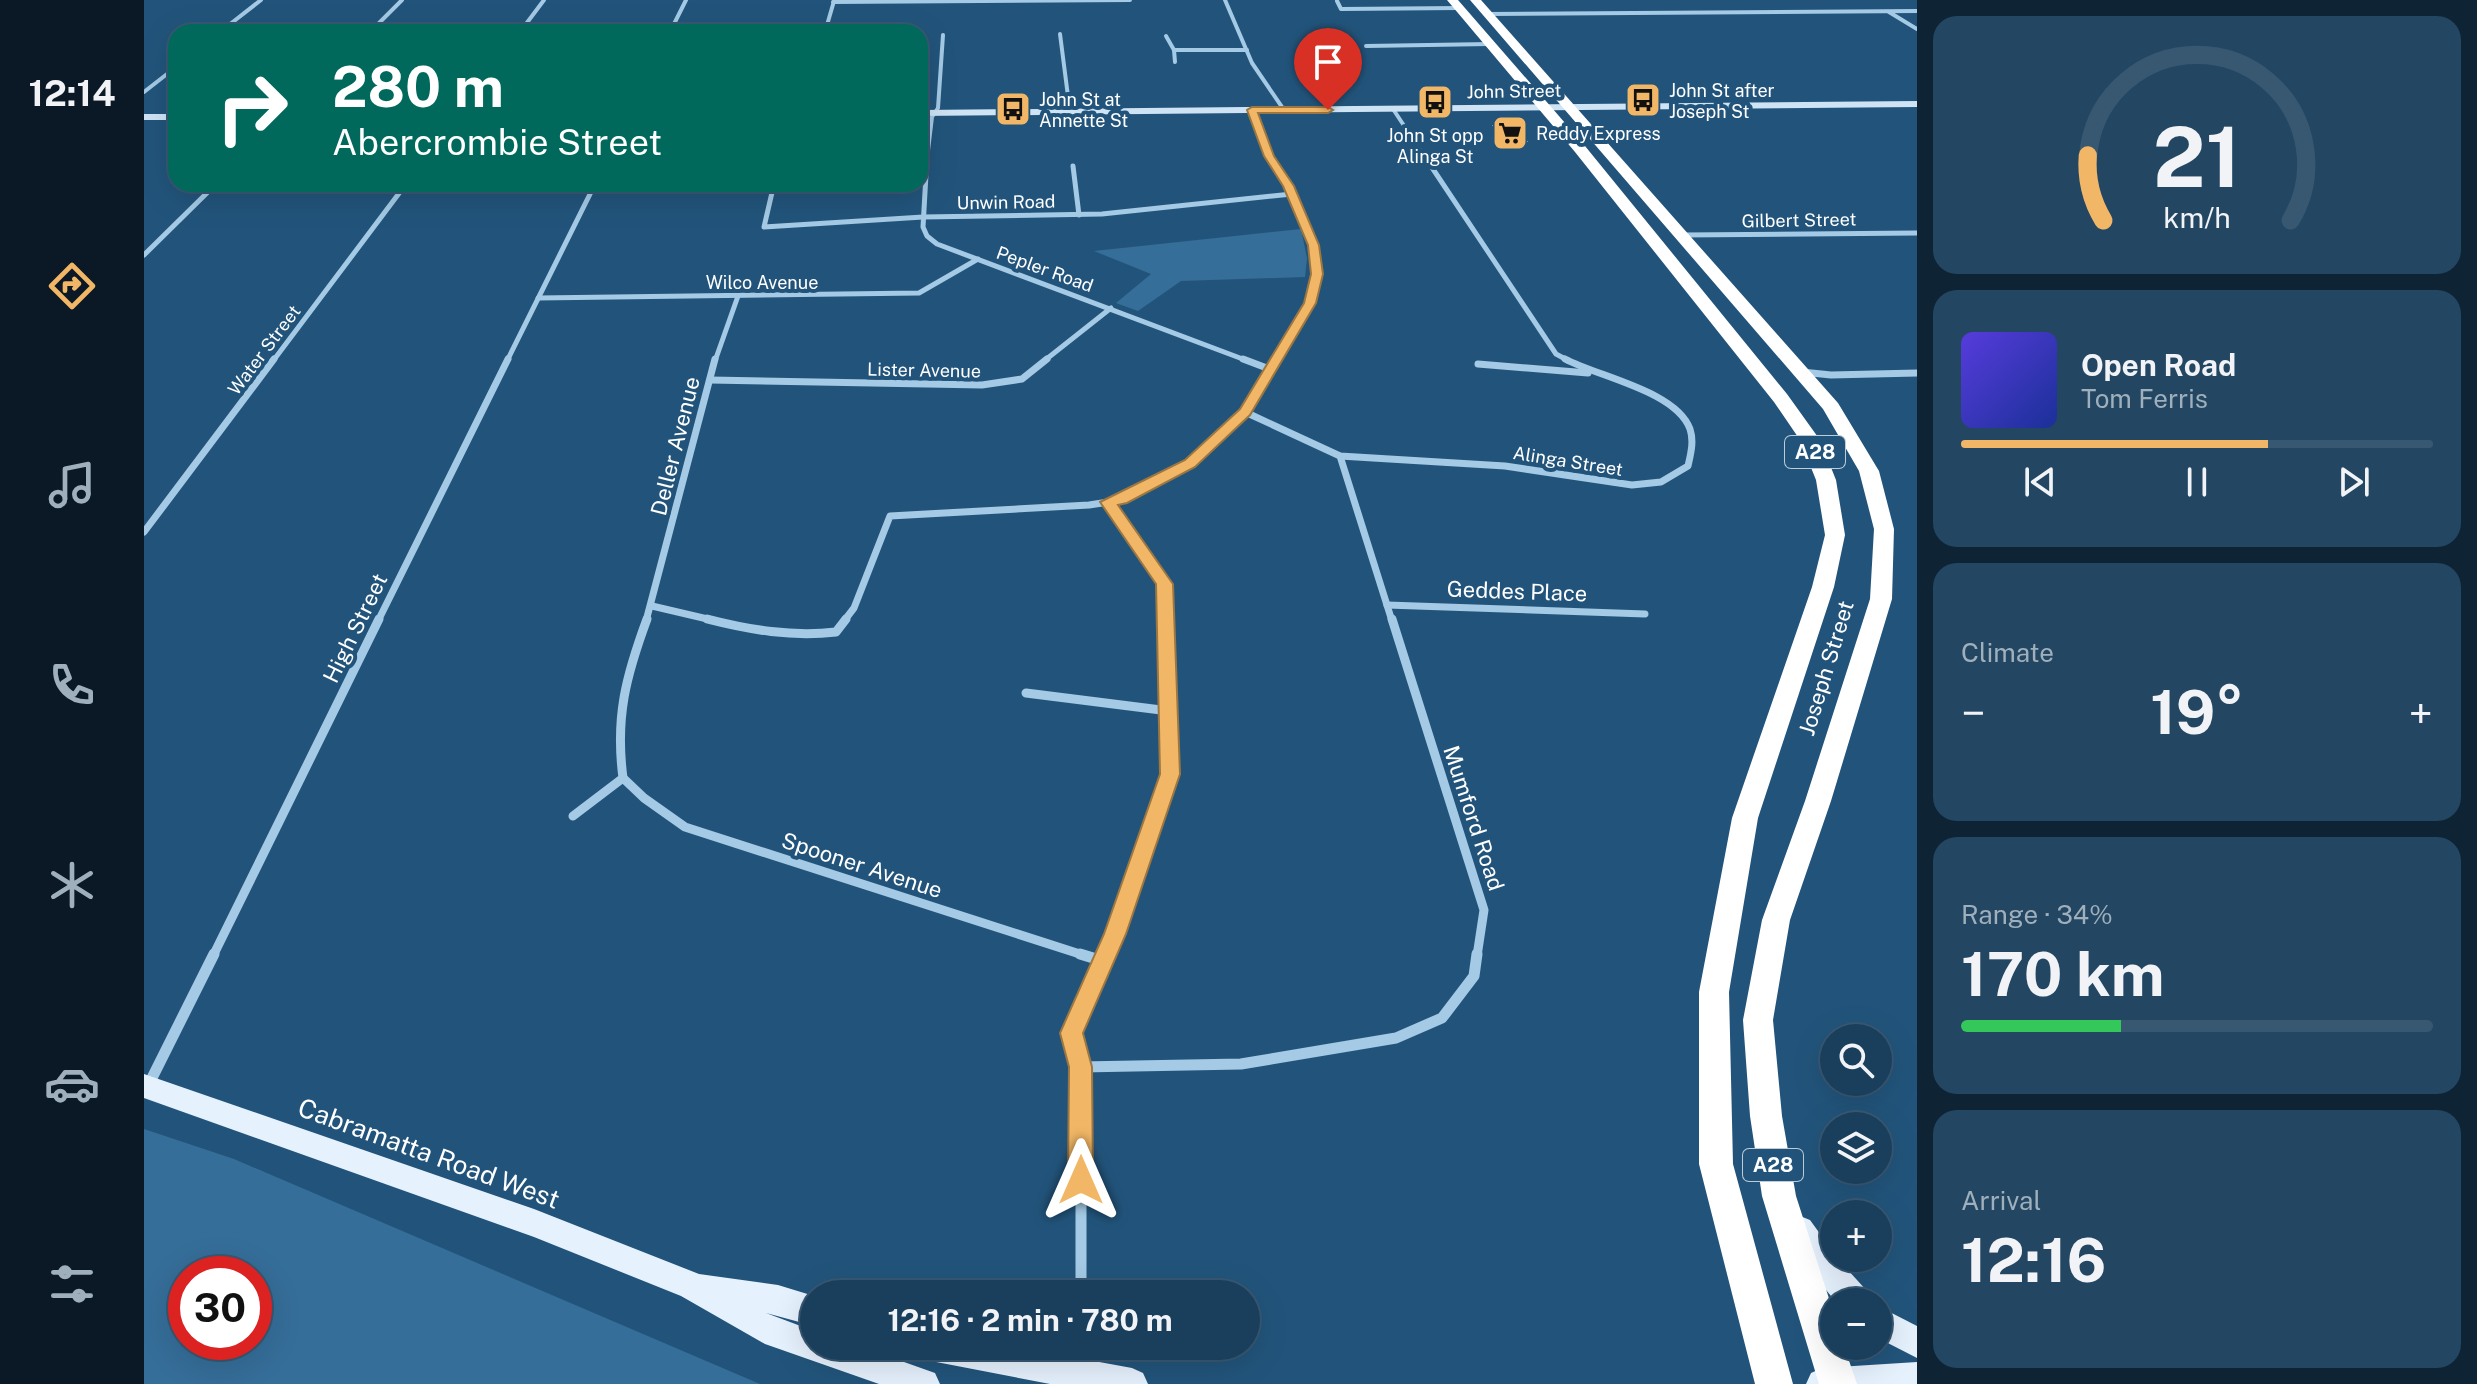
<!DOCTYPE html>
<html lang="en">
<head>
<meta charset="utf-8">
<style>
  body { margin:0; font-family:"Public Sans",sans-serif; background:#234662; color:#f1f3f6; height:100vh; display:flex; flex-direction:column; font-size:30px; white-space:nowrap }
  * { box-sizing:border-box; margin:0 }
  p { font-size:26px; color:#9fafbb }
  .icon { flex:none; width:44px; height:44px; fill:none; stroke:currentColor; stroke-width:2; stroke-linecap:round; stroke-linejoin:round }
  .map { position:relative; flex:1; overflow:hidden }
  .side { display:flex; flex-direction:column; gap:16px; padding:16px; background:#0e2333; width:560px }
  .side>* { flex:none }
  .hud { position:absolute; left:24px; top:24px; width:760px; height:168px; border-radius:24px; box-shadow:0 8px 32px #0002,0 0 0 2px #385872; background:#00695c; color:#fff; overflow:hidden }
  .controls { position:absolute; left:1676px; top:1024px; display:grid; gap:16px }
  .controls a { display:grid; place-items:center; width:72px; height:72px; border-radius:50%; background:#1a3f5c; box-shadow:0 8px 32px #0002,0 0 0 2px #385872; font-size:40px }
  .speed { position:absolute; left:24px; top:1256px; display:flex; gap:16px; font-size:40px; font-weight:700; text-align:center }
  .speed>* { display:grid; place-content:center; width:104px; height:104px; border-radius:50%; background:#1a3f5c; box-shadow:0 8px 32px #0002,0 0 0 2px #385872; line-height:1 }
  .speed .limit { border:12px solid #d22; background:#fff; color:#111 }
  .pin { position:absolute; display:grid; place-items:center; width:68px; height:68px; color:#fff; margin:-82px -34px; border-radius:50% 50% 50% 0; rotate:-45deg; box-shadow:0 0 8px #0007 }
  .pin .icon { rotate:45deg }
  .me { position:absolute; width:88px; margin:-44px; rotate:0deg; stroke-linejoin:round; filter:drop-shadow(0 0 6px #0008) }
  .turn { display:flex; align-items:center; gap:28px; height:168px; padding:0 32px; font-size:36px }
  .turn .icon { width:104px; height:104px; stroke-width:2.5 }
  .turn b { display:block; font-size:56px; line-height:68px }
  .big { font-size:60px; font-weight:700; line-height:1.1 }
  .side .widget { flex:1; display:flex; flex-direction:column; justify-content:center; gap:12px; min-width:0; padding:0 28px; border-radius:24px; background:#234662 }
  .side .dial { align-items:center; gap:0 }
  .dial svg { height:208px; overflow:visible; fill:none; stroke:#385872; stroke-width:7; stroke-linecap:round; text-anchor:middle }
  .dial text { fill:#f1f3f6; stroke:none }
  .song { display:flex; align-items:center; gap:24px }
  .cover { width:96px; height:96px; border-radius:12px; background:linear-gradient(135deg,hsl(250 70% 55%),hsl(230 70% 35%)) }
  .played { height:8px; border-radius:4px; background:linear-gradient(90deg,#f1b766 65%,#385872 65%) }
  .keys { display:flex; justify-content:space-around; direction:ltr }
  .heat { display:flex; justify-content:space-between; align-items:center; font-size:44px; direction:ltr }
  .charge { height:12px; border-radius:6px; background:linear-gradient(90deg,#34c759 34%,#385872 0) }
  .trip { position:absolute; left:656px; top:1280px; width:460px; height:80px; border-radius:40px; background:#1a3f5c; box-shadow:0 8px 32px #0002,0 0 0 2px #385872; font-weight:700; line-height:80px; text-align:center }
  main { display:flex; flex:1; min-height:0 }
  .tab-bar { display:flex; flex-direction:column; width:144px; justify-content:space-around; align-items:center; background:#0a1925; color:#9fafbb }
  .tab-bar .icon { width:56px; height:56px }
  .tab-bar .current { color:#f1b766 }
  .tab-bar b { font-size:36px; color:#f1f3f6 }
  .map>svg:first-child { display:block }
  .green { fill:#356e99; fill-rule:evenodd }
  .building { fill:#5a89ad; stroke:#c7e1f4; stroke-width:2 }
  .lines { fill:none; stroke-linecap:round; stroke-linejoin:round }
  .street-far4 { stroke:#a4cae5; stroke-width:4 }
  .street-far3 { stroke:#a4cae5; stroke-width:5 }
  .street-far2 { stroke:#a4cae5; stroke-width:7 }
  .street-far1 { stroke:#a4cae5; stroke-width:9 }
  .street { stroke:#a4cae5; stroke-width:11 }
  .secondary { fill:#cee4f5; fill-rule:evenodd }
  .primary { fill:#e5f1fd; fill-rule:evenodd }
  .highway { fill:#fff; fill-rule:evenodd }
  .route { fill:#f1b766; stroke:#9d7742; stroke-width:2 }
  .labels { text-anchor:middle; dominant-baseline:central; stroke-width:8; stroke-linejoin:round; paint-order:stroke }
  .far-poi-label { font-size:18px; fill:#fff; stroke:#22547b; text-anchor:start }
  .far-street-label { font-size:18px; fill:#fff; stroke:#22547b }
  .shield { fill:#22547b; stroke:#bdccd7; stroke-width:2 }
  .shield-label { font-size:20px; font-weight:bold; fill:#fff }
  .street-label { font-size:22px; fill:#fff; stroke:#22547b }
  .near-street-label { font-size:26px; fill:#fff; stroke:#22547b }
</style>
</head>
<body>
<main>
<nav class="tab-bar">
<b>12:14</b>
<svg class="icon current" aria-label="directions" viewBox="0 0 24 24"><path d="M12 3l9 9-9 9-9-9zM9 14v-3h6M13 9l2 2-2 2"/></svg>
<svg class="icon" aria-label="music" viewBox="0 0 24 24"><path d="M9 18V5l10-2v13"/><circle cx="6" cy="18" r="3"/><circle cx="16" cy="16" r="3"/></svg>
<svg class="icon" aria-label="phone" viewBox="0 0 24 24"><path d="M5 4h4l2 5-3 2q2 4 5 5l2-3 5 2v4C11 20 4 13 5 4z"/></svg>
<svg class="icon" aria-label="climate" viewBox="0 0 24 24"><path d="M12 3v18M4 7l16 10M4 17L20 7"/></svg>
<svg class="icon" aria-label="car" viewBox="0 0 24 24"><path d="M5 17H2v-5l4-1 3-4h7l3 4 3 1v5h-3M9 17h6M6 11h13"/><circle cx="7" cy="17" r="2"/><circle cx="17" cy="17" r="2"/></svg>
<svg class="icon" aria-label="filters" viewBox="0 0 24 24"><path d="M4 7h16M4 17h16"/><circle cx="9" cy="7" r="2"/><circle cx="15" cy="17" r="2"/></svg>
</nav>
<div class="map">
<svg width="1773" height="1384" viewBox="0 0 1773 1384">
  <rect width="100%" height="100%" fill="#22547b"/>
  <!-- green -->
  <g class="green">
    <polygon points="1157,229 1163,258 1161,277 1037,281 994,311 972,303 1007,274 950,251"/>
    <path d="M0,1129L90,1159L616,1384H0ZM42,1274H110V1342H42Z"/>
  </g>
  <!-- building -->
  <polygon class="building" points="1350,126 1370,126 1382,141 1361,141"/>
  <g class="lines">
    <!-- street-far4 -->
    <g class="street-far4">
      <polyline points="1081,0 1108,63 1140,110"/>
      <polyline points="1193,1 1197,9 1315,8"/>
      <polyline points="689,2 986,0"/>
      <polyline points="1745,12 1773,29"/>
      <polyline points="1344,14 1773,11"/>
      <polyline points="76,32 117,0"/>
      <polyline points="226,32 258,0"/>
      <polyline points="376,32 400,0"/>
      <polyline points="526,32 542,0"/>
      <polyline points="681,32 690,1"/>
      <polyline points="916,34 926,112"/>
      <polyline points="1022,36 1030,50 1031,62"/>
      <polyline points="1222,46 1346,44"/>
      <polyline points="1030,50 1103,50"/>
      <polyline points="0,92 32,67"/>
      <polyline points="1249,109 1282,159"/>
      <polyline points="1108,110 1127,159"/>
      <polyline points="783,159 788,117 794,108 799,35"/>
    </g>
    <!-- street-far3 -->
    <g class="street-far3">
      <polyline points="783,157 779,227 783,236 793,244 1104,361"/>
      <path d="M1126,157C1149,201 1187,248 1166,302C1159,322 1143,342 1131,361"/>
      <polyline points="1281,157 1412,354 1425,361"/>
      <polyline points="929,166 935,215"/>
      <polyline points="630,184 620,227 779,217 958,214 1148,194"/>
      <polyline points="1538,235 1773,233"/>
      <polyline points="0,255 72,184"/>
      <polyline points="394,298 775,293 834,259"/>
      <polyline points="129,361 262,184"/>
      <polyline points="363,361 451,184"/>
      <polyline points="571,361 594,296"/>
      <polyline points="900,361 967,308"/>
    </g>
    <!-- street-far2 -->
    <g class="street-far2">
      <polyline points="1099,359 1128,370"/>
      <polyline points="1334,364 1444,373"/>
      <polyline points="1658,372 1687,375 1773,373"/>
      <polyline points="566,380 838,385 878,379 903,359"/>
      <path d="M1101,412L1196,456L1361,466L1488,485L1517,482L1544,466C1547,453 1550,441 1546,429C1532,391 1455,377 1421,359"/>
      <polyline points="1196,456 1248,621"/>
      <polyline points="964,502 1021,584 1022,621"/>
      <polyline points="0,532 130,359"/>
      <polyline points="1243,605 1501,614"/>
      <polyline points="508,606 572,621"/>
      <polyline points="234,621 364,359"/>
      <polyline points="502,621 571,359"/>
      <polyline points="700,621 710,608 746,516 945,505 978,500 1046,464 1101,412 1133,359"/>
    </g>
    <!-- street-far1 -->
    <g class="street-far1">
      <path d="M563,619C606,630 648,637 692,632L702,619"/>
      <polyline points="1248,619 1340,910 1333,956"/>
      <polyline points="882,693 1025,711"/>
      <polyline points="479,778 500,798 541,827 942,956"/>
      <path d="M429,816L479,778C471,717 482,676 503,619"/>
      <polyline points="69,956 235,619"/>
      <polyline points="961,956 1026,774 1022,619"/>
    </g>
    <!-- street -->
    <g class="street">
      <polyline points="936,954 959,961"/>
      <polyline points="937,1067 1097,1064 1252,1038 1298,1018 1330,976 1333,954"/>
      <polyline points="4,1086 70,954"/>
      <polyline points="937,1294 937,1067 927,1033 962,954"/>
      <polyline points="936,1384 937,1346"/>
    </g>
    <!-- secondary -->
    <g class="secondary">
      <polygon points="1773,101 1773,107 776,116 776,110"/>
      <rect x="0" y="114" width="32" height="6"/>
    </g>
    <!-- primary -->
    <g class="primary">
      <polygon points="0,1074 390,1209 555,1274 634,1285 670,1296 670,1326 622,1313 670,1331 670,1346 715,1346 791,1373 796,1384 735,1384 621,1344 537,1296 390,1237 0,1098"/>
      <polygon points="1656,1216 1666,1220 1690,1253 1690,1258 1693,1258 1723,1291 1727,1302 1692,1302 1677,1284 1642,1230 1646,1220"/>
      <polygon points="1734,1306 1773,1326 1773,1358 1734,1338"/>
      <polygon points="772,1346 868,1346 988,1368 999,1373 1004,1384 906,1384 787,1361 776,1357"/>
      <polygon points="1773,1362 1773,1384 1662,1384 1667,1373 1678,1368"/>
    </g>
    <!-- highway -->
    <g class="highway">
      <polygon points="1303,0 1314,0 1441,146 1643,394 1676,440 1692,480 1701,535 1690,587 1614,818 1585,992 1589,1164 1649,1384 1611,1384 1555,1164 1555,992 1588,818 1668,587 1681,535 1672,480 1656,440 1630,402 1431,152"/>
      <polygon points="1326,0 1337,0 1694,403 1735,471 1750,529 1748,599 1687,801 1646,920 1629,1020 1638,1116 1652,1196 1690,1314 1690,1346 1700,1346 1713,1384 1675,1384 1618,1196 1606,1116 1599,1020 1618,920 1661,801 1726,599 1730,529 1715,471 1679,409"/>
    </g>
  </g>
  <!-- route -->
  <polygon class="route" points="1108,107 1184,107 1189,110 1184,113 1114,113 1130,156 1150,186 1175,245 1179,274 1172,303 1106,415 1051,467 983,503 974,505 1029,584 1036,774 982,934 939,1033 948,1067 949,1180 946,1189 937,1193 928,1189 924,1180 925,1067 916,1033 960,934 1016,774 1012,584 956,502 1041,460 1096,409 1160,303 1167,274 1164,245 1139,186 1120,156 1103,110"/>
  <!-- icons -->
  <defs>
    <symbol id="bus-square" viewBox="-11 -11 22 22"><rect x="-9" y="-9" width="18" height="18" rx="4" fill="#f1b766" stroke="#22547b"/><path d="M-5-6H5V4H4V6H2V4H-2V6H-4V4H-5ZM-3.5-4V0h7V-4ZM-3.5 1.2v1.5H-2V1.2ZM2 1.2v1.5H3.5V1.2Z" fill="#111"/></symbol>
    <symbol id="supermarket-square" viewBox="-11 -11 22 22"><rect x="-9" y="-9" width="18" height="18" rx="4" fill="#f1b766" stroke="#22547b"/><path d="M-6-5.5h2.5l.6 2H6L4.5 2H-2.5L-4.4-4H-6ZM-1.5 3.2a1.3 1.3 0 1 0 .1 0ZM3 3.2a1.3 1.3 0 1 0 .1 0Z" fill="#111"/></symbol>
  </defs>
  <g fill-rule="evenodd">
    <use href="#bus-square" x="1479" y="80" width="40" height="40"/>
    <use href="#bus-square" x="1271" y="82" width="40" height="40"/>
    <use href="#bus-square" x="849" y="89" width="40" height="40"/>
    <use href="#supermarket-square" x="1346" y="113" width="40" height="40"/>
  </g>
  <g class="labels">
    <!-- far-poi labels -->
    <g class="far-poi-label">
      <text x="1525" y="90">John St after<tspan x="1525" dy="21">Joseph St</tspan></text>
      <text x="895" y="99">John St at<tspan x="895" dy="21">Annette St</tspan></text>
      <text x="1392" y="133">Reddy Express</text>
      <text x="1291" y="135" text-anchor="middle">John St opp<tspan x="1291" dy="21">Alinga St</tspan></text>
    </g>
    <!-- far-street labels -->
    <g class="far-street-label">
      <text transform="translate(1370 91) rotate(-1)">John Street</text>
      <text transform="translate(862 202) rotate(-1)">Unwin Road</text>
      <text transform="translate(1655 220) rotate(-1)">Gilbert Street</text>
      <text transform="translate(901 269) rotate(20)">Pepler Road</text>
      <text x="618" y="282">Wilco Avenue</text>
      <text transform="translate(120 350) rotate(-53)">Water Street</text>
      <text transform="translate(780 370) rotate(1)">Lister Avenue</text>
      <text transform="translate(1424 461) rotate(9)">Alinga Street</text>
    </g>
    <!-- shield labels -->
    <g class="shield">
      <rect x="1641" y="436" width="60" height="32" rx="6"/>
      <rect x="1599" y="1149" width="60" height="32" rx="6"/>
    </g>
    <g class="shield-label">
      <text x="1671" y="452">A28</text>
      <text x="1629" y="1165">A28</text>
    </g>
    <!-- street labels -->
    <g class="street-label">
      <text transform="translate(531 446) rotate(-76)">Deller Avenue</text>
      <text transform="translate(1373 591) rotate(2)">Geddes Place</text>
      <text transform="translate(211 628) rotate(-64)">High Street</text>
      <text transform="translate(1682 668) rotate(-73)">Joseph Street</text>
      <text transform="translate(1330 818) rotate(72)">Mumford Road</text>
      <text transform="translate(718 865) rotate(18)">Spooner Avenue</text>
    </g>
    <!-- near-street labels -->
    <g class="near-street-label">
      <text transform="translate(285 1153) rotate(20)">Cabramatta Road West</text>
    </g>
  </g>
</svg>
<div class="controls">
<a><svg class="icon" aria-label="search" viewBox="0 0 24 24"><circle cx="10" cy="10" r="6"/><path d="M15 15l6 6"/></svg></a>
<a><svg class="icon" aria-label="layers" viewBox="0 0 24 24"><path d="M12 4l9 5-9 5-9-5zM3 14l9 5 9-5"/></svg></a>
<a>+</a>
<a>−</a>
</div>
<div class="speed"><div class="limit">30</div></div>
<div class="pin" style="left:1184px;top:110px;background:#d93025"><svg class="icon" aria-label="arrive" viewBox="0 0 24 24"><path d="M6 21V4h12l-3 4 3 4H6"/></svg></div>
<svg class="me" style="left:937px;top:1180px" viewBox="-20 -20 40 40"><path d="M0-17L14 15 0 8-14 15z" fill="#f1b766" stroke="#fff" stroke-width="4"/></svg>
<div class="trip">12:16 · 2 min · 780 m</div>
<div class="hud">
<div class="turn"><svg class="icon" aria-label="right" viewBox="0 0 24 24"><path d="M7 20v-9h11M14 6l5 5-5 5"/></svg><div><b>280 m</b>Abercrombie Street</div></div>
</div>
</div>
<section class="side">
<div class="widget dial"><svg viewBox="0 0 100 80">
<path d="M14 69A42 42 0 1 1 86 69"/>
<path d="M14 69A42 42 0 0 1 8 44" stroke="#f1b766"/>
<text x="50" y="56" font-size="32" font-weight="700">21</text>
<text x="50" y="72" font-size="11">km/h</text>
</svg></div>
<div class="widget">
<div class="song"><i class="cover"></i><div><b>Open Road</b><p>Tom Ferris</p></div></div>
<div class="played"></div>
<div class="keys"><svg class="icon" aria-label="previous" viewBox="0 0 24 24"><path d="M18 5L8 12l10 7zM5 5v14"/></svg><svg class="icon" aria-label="pause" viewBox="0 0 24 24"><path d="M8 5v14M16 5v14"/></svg><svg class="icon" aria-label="next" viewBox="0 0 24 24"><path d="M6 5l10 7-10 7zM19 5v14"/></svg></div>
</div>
<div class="widget"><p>Climate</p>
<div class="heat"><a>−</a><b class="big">19°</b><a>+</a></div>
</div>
<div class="widget"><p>Range · 34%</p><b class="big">170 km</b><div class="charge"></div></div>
<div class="widget"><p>Arrival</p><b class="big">12:16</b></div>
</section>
</main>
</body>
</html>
